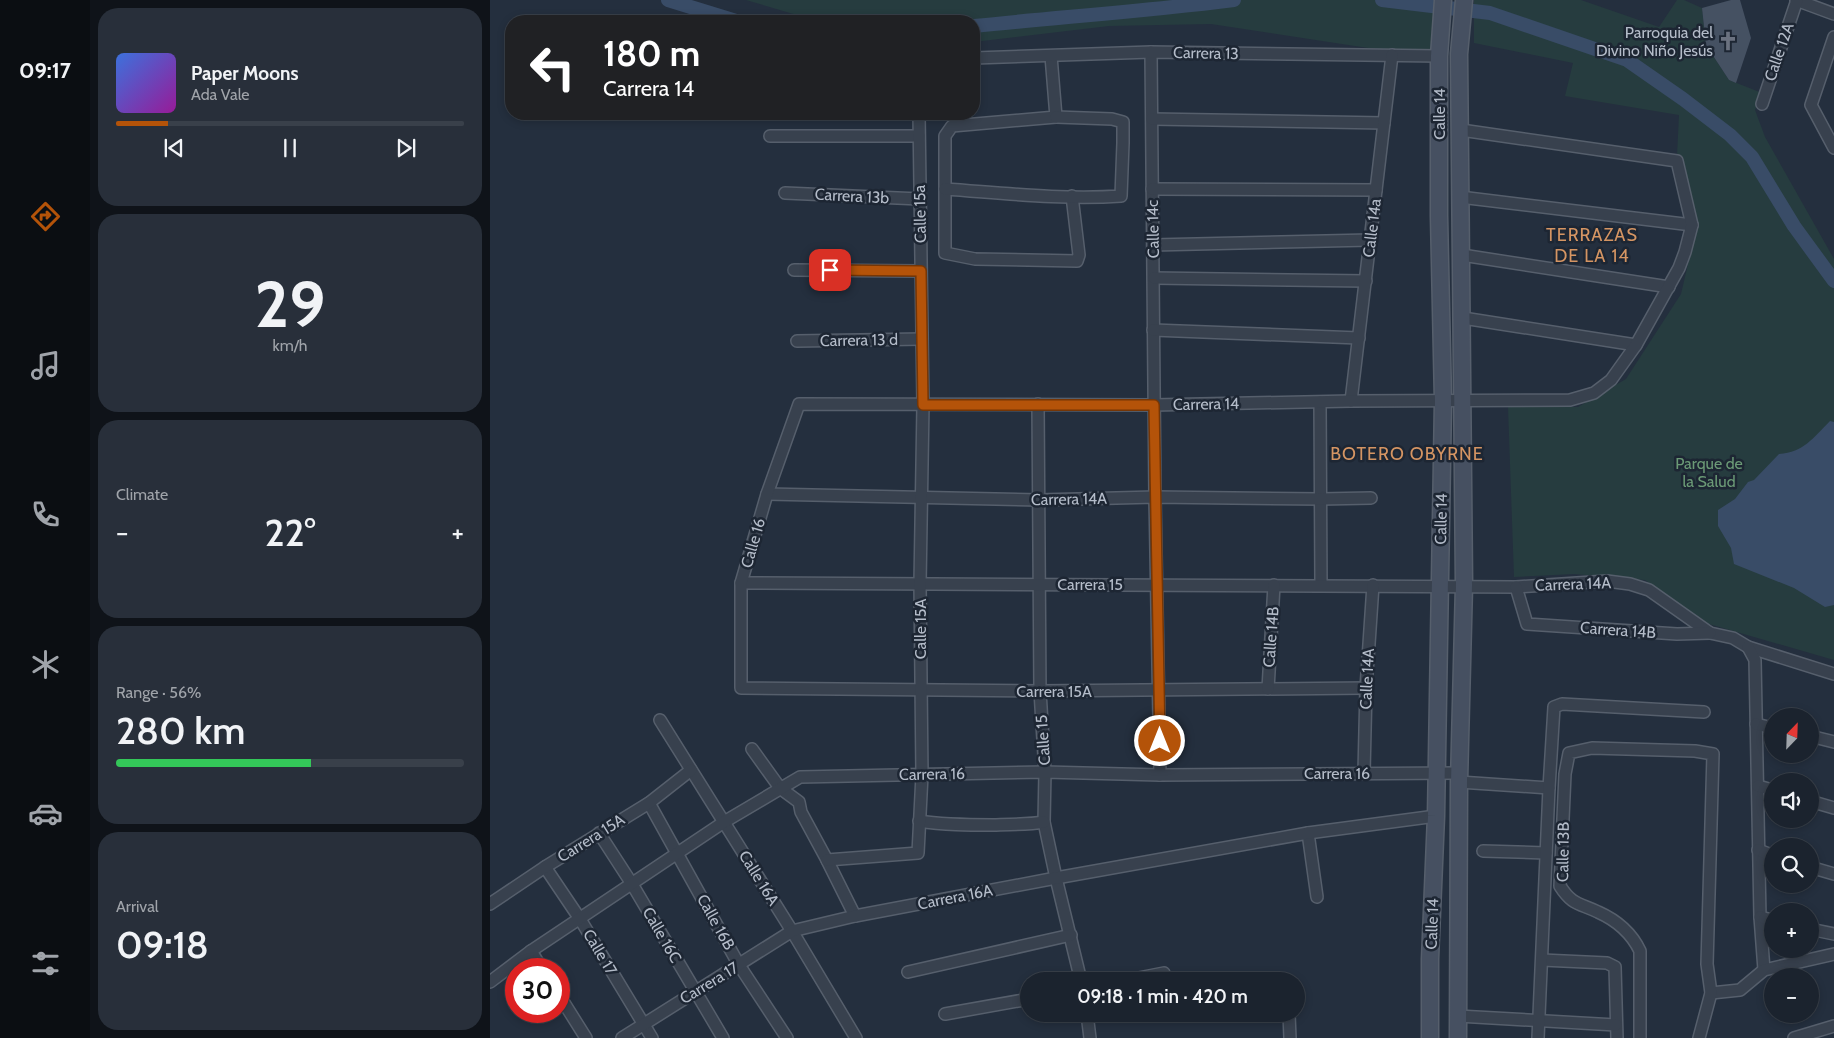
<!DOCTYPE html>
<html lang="en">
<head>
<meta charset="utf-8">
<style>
  body { margin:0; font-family:Cabin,sans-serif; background:#282f3a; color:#f1f3f6; height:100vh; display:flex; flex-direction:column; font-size:19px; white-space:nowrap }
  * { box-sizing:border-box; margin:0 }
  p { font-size:16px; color:#a0a4aa }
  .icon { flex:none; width:28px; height:28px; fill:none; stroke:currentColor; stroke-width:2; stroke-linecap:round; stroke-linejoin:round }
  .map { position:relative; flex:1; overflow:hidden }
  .drawer { display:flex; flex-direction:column; gap:8px; padding:8px; background:#0f1319; width:400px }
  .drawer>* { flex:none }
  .guide { position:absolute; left:15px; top:15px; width:475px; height:105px; border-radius:20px; box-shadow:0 2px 8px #0003,0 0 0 1px #39404a; background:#202124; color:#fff; overflow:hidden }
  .needle { width:32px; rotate:23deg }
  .controls { position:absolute; left:1274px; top:708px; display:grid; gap:10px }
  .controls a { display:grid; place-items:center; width:55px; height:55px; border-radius:50%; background:#1b232e; box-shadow:0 2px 8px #0003,0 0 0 1px #39404a; font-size:25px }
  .speed { position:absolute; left:15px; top:958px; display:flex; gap:10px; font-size:25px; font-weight:700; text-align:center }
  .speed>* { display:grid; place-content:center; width:65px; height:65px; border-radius:50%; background:#1b232e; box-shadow:0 2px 8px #0003,0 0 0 1px #39404a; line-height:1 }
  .speed .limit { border:8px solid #d22; background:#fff; color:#111 }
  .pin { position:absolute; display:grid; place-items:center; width:42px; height:42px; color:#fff; margin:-21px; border-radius:10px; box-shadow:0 2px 8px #0006 }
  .me { position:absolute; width:55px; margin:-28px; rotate:0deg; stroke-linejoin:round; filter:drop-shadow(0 0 4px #0008) }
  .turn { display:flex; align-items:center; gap:18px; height:105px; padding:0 15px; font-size:22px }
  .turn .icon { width:65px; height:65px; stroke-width:2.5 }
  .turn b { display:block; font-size:35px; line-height:42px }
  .big { font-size:38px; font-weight:600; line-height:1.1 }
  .drawer .tile { flex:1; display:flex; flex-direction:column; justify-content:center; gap:8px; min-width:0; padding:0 18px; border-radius:20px; background:#282f3a }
  .drawer .dial { align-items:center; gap:0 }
  .dial b { font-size:65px; line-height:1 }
  .song { display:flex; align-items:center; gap:15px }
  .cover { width:60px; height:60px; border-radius:8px; background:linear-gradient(135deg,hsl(220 70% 55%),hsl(300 70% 35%)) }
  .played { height:5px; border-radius:2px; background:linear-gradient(90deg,#b45309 15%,#39404a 15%) }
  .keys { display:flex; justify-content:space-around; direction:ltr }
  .heat { display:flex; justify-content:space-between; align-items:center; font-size:28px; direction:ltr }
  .charge { height:8px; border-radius:4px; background:linear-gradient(90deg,#34c759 56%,#39404a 0) }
  .trip { position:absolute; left:530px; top:972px; width:285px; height:50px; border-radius:25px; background:#1b232e; box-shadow:0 2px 8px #0003,0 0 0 1px #39404a; font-weight:600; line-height:50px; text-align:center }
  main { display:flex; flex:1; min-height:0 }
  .tab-bar { display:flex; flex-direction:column; width:90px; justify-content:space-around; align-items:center; background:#0b0e12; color:#a0a4aa }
  .tab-bar .icon { width:35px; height:35px }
  .tab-bar .active { color:#b45309 }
  .tab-bar b { font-size:22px; color:#f1f3f6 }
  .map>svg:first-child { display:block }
  .green { fill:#263c3f }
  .water { fill:#394c67 }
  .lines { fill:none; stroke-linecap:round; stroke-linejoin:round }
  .canal { stroke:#394c67; stroke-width:14 }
  .building { fill:#455162 }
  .minor-casing { stroke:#565f6c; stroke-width:14 }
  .secondary-casing { stroke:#565f6c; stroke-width:19 }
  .minor { stroke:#38414e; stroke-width:11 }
  .secondary { stroke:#465061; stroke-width:16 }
  .route-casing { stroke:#753606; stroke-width:12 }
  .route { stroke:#b45309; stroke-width:9 }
  .labels { text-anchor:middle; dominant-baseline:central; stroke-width:5; stroke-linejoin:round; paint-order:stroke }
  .poi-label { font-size:16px; fill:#b4bcc9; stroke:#1d2633; text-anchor:end }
  .street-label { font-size:16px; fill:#b4bcc9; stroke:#1d2633 }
  .park-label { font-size:16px; fill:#6b9a76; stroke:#1d2633 }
  .neighbourhood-label { font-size:18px; letter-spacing:1px; fill:#d59563; stroke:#1d2633 }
</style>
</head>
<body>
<main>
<nav class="tab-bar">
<b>09:17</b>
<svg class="icon active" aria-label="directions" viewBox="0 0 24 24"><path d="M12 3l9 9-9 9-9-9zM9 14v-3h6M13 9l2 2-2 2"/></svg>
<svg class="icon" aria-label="music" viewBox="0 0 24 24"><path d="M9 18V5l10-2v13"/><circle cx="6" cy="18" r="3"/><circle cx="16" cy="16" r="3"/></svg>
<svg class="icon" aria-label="phone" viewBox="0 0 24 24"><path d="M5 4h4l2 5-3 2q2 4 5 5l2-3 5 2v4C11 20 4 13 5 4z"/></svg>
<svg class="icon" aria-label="climate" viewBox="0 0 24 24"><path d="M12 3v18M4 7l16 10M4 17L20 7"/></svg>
<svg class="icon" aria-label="car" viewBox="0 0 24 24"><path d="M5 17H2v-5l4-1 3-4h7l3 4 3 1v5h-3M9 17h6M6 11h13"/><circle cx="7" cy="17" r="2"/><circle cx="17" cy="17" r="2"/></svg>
<svg class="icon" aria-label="filters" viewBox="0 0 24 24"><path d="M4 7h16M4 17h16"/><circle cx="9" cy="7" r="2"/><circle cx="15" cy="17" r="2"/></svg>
</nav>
<section class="drawer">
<div class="tile">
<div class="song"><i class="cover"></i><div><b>Paper Moons</b><p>Ada Vale</p></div></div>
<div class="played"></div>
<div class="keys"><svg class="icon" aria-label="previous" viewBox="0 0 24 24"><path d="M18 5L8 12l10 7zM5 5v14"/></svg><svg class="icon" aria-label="pause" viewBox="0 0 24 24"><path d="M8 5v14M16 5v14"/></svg><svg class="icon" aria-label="next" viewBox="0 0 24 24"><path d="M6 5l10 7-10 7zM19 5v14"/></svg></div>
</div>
<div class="tile dial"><b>29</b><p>km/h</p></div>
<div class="tile"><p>Climate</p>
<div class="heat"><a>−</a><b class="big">22°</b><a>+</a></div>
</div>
<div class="tile"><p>Range · 56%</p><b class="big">280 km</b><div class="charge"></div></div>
<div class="tile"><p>Arrival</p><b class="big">09:18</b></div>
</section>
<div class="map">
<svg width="1344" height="1038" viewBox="0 0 1344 1038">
  <rect width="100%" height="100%" fill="#242f3e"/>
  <!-- green -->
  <g class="green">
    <polygon points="256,0 953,0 949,56 878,48 721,24 619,26 484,42 484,21 327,21"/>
    <polygon points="984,0 1091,0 1169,27 1187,0 1194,0 1212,8 1216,45 1239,80 1272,93 1265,110 1275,137 1344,259 1344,660 1219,624 1155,580 1084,574 1024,577 1018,407 1088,407 1136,379 1191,294 1207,226 1187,156 1189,115 1075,96 1083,63 984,43"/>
  </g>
  <!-- water -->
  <path class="water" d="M1340,421L1344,422V605L1335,607L1304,588L1244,564L1241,548L1228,526V510L1245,499L1258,482L1264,480L1289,454C1314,452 1323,438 1340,421Z"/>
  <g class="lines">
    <!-- canal -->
    <g class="canal">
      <polyline points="178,0 246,21"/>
      <polyline points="892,0 1000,13 1137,60 1193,99 1240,135 1262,157 1304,226 1344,281"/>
      <path d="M484,26C571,17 658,11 744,0"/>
    </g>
  </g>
  <!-- building -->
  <polygon class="building" points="1241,0 1250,0 1261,38 1246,83 1239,80 1216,45 1212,8"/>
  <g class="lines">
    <defs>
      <g id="minor">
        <polyline points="1306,0 1344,14"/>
        <polyline points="1344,37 1321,105 1344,148"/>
        <polyline points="661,52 665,497 670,775"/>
        <polyline points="561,56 566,117 462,126 455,136 455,253 485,259 587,261 589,255 582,196"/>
        <polyline points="484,58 661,52 949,56"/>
        <polyline points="1272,104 1307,0"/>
        <polyline points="662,119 894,123"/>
        <polyline points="280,136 429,136"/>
        <path d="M455,189C513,193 572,200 631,196L633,143V122L622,119L566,117"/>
        <polyline points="662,189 886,190"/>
        <polyline points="295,193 430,199"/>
        <polyline points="970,197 1202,225"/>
        <polyline points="663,245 880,240"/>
        <polyline points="972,255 1179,287"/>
        <polyline points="304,270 431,271"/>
        <polyline points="664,278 876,281"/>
        <polyline points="973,318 1146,345"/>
        <polyline points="663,330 869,338"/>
        <polyline points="307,341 432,339"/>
        <polyline points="861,401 902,55"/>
        <polyline points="830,402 831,585"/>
        <polyline points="548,404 550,691 555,772 554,822 566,878 591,981"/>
        <polyline points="277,494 549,500 665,497 831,499 881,498"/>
        <polyline points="251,583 1026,587 1117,581 1140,584 1159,590 1220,633 1243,638 1258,647 1344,674"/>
        <polyline points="1026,587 1037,624 1187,634 1220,633"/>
        <polyline points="1258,647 1265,660 1270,917 1274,970"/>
        <polyline points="876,688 550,691 251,688 251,583 277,494 309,404 664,405 861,401 1080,400 1104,393 1121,380 1146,345 1189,268 1195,252 1202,225 1187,161 971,130"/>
        <polyline points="778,689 784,585"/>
        <polyline points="170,720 302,931 366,1038"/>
        <polyline points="1266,724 1282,728"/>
        <polyline points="1320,736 1344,742"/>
        <polyline points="262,749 290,788 309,802 311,812 337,860 365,916"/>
        <polyline points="874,773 876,688 883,585"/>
        <polyline points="969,782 1059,788"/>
        <polyline points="1268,786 1282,790"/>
        <polyline points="1320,801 1344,808"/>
        <polyline points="159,803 249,965 297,1038"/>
        <path d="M429,821C454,825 478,825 503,825C520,824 537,825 554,822"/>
        <polyline points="109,833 142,884 233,1038"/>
        <polyline points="818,833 827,897"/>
        <polyline points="1268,850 1282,855"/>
        <polyline points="993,851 1056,853"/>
        <polyline points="337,860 428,853 432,775 430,584 433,405 429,114"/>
        <polyline points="55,867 90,919 162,1038"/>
        <polyline points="1320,867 1344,874"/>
        <polyline points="0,904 55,867 159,803 201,770"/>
        <polyline points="1270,917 1282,920"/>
        <polyline points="1320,929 1344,934"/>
        <polyline points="41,951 52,969"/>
        <polyline points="1052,960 1117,963 1125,967 1127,1038"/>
        <polyline points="418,972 581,935"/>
        <polyline points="633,981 674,973"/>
        <polyline points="0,982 41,951 234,822 310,777 555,772 670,775 969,773"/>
        <polyline points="1221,993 1250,990 1274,970 1344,954"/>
        <polyline points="69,995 96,1038"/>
        <polyline points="455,1014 539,999"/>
        <polyline points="597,1014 600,1038"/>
        <polyline points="799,1014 800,1038"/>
        <polyline points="968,1016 1126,1025"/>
        <polyline points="132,1038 302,931 365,916 566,878 818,833 946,816"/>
        <polyline points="1048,1038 1059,788 1064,707 1072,704 1214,712"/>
        <path d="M1150,1038V951C1141,932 1126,920 1108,912C1089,903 1082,905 1070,886L1075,774L1079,753L1102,748L1205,751L1223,754L1217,964L1221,993L1209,1038"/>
        <polyline points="1304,1038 1344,1026"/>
      </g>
      <g id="secondary">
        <polyline points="940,1038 940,959 946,816 953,401 949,216 949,56 953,0"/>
        <polyline points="968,1038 969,782 974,585 969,54 974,0"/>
      </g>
    </defs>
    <!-- minor casing -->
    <use href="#minor" class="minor-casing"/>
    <!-- secondary casing -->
    <use href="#secondary" class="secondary-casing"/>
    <!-- minor -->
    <use href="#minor" class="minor"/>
    <!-- secondary -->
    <use href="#secondary" class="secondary"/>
  </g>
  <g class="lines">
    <defs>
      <polyline id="route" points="340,270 431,271 433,405 664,405 670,741"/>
    </defs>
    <!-- route casing -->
    <use href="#route" class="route-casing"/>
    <!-- route -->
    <use href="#route" class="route"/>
  </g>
  <!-- icons -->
  <defs>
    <symbol id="church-bare" viewBox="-9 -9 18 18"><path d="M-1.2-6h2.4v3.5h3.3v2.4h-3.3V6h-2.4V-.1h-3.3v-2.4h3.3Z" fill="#6b7280" stroke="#1d2633" stroke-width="2.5" paint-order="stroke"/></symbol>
  </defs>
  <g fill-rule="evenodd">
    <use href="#church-bare" x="1224" y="27" width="28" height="28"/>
  </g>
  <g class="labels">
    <!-- poi labels -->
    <g class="poi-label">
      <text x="1223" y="32">Parroquia del<tspan x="1223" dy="18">Divino Niño Jesús</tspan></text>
    </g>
    <!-- street labels -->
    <g class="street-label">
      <text transform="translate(1289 52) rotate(-71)">Calle 12A</text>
      <text transform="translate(716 53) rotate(1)">Carrera 13</text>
      <text transform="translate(949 114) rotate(-90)">Calle 14</text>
      <text transform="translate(362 196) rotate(3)">Carrera 13b</text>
      <text transform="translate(430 214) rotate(-91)">Calle 15a</text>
      <text transform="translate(882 228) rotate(-83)">Calle 14a</text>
      <text transform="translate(663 229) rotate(-91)">Calle 14c</text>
      <text transform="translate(369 340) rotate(-1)">Carrera 13 d</text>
      <text transform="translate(716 404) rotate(-1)">Carrera 14</text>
      <text transform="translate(579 499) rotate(-1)">Carrera 14A</text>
      <text transform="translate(951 519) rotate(-89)">Calle 14</text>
      <text transform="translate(263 543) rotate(-74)">Calle 16</text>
      <text x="600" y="584">Carrera 15</text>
      <text transform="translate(1083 584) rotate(-2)">Carrera 14A</text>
      <text transform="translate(430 629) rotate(-90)">Calle 15A</text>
      <text transform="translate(1128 630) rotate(4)">Carrera 14B</text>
      <text transform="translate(781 637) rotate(-86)">Calle 14B</text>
      <text transform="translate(877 679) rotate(-87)">Calle 14A</text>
      <text x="564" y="691">Carrera 15A</text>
      <text transform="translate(553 740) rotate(-94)">Calle 15</text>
      <text x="847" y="773">Carrera 16</text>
      <text transform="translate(442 774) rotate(-1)">Carrera 16</text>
      <text transform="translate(101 838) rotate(-32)">Carrera 15A</text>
      <text transform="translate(1073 852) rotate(-89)">Calle 13B</text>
      <text transform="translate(269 878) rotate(58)">Calle 16A</text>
      <text transform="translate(465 897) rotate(-11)">Carrera 16A</text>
      <text transform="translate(226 922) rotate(61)">Calle 16B</text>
      <text transform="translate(942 924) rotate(-88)">Calle 14</text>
      <text transform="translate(172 935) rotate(60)">Calle 16C</text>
      <text transform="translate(110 952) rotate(59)">Calle 17</text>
      <text transform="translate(219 983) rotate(-31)">Carrera 17</text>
    </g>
    <!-- park labels -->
    <g class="park-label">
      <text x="1219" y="463">Parque de<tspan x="1219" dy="18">la Salud</tspan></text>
    </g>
    <!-- neighbourhood labels -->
    <g class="neighbourhood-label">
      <text x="1102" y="235">TERRAZAS<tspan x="1102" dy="21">DE LA 14</tspan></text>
      <text x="917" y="454">BOTERO OBYRNE</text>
    </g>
  </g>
</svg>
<div class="controls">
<a><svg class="needle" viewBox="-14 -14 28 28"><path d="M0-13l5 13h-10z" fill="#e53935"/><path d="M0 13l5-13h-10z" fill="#a0a4aa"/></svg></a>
<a><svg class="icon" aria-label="sound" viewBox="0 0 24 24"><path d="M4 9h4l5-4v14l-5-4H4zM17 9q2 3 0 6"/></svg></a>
<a><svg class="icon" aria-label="search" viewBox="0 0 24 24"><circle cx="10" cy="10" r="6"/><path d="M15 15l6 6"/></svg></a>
<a>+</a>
<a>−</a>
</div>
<div class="speed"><div class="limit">30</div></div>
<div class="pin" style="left:340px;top:270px;background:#d93025"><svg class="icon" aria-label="arrive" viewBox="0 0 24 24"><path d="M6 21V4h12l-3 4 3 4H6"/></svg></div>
<svg class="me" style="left:670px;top:741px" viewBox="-20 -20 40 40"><circle r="17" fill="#b45309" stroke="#fff" stroke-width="3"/><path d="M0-11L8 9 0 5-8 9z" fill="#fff"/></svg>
<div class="trip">09:18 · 1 min · 420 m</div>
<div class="guide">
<div class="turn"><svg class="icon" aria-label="left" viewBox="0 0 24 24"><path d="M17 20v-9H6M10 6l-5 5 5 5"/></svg><div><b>180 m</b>Carrera 14</div></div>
</div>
</div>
</main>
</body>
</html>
